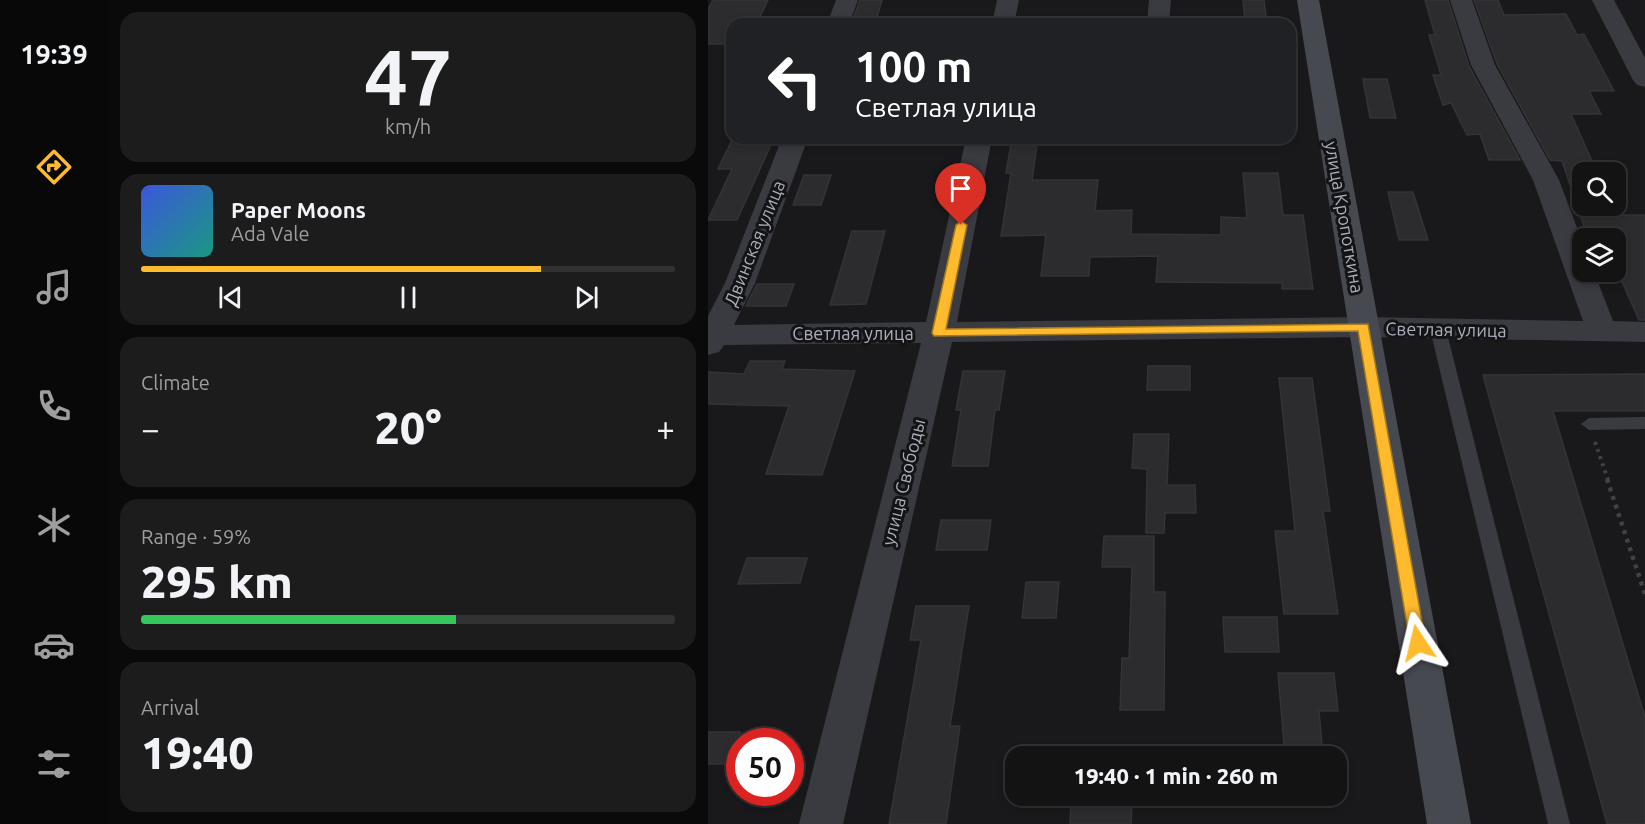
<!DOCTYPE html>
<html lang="en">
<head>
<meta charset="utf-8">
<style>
  body { margin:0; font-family:Ubuntu,sans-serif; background:#1c1c1d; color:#f1f3f6; height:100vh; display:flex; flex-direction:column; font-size:22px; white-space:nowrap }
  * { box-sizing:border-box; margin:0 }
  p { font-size:20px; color:#9d9ea0 }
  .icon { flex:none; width:33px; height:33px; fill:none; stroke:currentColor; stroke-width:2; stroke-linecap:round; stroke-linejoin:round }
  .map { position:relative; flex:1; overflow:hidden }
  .details { display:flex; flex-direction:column; gap:12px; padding:12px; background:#0a0a0b; width:600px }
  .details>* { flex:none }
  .top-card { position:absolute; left:18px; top:18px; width:570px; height:126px; border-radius:18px; box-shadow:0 3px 9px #0003,0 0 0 2px #323234; background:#202124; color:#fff; overflow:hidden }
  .tools { position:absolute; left:864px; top:162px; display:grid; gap:12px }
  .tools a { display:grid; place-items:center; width:54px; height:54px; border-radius:12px; background:#131314; box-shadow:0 3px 9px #0003,0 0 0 2px #323234; font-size:30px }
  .speed { position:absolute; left:18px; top:728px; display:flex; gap:12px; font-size:30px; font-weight:700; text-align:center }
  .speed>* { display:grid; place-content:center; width:78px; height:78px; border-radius:50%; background:#131314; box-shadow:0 3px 9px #0003,0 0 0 2px #323234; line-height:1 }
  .speed .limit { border:9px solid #d22; background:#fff; color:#111 }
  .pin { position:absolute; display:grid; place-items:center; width:51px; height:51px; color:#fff; margin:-62px -26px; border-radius:50% 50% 50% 0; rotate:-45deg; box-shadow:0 0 6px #0007 }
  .pin .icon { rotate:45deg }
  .me { position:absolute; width:66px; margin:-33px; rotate:350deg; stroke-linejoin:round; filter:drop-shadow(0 0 4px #0008) }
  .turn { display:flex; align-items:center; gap:21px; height:126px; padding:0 30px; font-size:27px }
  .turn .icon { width:78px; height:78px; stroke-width:2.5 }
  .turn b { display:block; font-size:42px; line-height:51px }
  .big { font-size:45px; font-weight:800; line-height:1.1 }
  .details .card { flex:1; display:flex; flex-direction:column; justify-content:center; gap:9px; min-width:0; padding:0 21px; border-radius:18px; background:#1c1c1d }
  .details .dial { align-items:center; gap:0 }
  .dial b { font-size:78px; line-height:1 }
  .song { display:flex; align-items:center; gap:18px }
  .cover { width:72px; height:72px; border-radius:9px; background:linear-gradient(135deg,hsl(230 70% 55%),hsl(170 70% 35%)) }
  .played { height:6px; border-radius:3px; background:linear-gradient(90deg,#ffbb2d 75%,#323234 75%) }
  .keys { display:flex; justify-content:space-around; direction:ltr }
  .heat { display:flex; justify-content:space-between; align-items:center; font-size:33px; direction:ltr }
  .charge { height:9px; border-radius:4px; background:linear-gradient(90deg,#34c759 59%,#323234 0) }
  .trip { position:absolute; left:297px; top:746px; width:342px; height:60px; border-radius:18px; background:#131314; box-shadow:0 3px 9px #0003,0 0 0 2px #323234; font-weight:800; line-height:60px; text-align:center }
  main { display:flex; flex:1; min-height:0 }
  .tab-bar { display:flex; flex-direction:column; width:108px; justify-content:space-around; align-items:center; background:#080808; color:#9d9ea0 }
  .tab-bar .icon { width:42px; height:42px }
  .tab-bar .selected { color:#ffbb2d }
  .tab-bar b { font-size:27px; color:#f1f3f6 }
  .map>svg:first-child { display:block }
  .building { fill:#2c2c2f; stroke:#333338; stroke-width:1.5 }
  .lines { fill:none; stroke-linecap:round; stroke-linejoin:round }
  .path-far1 { stroke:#3f4248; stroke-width:4; stroke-dasharray:3 4.5; stroke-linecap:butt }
  .path { stroke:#3f4248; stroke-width:4.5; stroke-dasharray:4 5; stroke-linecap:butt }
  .lane { fill:#393b41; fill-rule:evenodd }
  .street { fill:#393b41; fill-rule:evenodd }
  .secondary { fill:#474951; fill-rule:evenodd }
  .route { fill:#ffbb2d; stroke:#a67a1d; stroke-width:1.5 }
  .labels { text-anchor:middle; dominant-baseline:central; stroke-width:6; stroke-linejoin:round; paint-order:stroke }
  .street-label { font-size:18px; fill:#aaafbc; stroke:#141416 }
</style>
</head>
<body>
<main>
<nav class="tab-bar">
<b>19:39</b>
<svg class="icon selected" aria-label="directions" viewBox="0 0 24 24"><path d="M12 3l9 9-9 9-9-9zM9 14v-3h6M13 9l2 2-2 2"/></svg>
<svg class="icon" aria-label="music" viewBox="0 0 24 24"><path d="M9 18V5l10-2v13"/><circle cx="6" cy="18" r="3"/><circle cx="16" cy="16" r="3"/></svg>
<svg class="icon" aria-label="phone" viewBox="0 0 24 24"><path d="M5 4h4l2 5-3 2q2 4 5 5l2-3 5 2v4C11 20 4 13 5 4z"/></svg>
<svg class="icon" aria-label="climate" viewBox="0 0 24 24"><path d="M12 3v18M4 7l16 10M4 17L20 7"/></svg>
<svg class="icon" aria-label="car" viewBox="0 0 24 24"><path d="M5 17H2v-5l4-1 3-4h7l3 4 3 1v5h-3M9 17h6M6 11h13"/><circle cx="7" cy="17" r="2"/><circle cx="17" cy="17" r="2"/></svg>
<svg class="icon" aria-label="filters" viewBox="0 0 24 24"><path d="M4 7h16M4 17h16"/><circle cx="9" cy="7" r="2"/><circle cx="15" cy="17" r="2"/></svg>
</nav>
<section class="details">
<div class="card dial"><b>47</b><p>km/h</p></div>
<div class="card">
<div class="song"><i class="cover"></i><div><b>Paper Moons</b><p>Ada Vale</p></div></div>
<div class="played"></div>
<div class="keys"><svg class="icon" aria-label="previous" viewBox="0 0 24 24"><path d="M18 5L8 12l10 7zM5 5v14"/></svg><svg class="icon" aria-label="pause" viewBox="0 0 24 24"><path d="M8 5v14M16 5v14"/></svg><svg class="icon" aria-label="next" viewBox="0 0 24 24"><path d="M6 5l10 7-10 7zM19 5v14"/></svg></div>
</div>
<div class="card"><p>Climate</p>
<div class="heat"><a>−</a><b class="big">20°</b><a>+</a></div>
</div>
<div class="card"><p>Range · 59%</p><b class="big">295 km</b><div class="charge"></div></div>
<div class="card"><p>Arrival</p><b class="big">19:40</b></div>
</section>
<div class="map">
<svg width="937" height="824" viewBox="0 0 937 824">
  <rect width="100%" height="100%" fill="#19191b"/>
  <!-- building -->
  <g class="building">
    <polygon points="5,0 60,0 50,21 24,21 24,44 0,44 0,9"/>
    <polygon points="152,0 174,0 167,24 143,24"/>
    <polygon points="535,0 556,0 559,24 537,24"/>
    <polygon points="717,0 740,0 761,66 812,160 781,160 772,134 759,135 743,103 735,105 725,75 733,75 721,35 727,35"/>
    <polygon points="766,0 790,0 796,15 858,14 869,35 876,34 906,91 881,91 893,114 863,114 884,161 873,161 878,172 874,172 874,206 891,206 895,215 937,215 937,320 931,320 908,268 908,238 880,238 854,161 842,160 789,64"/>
    <polygon points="655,79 679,79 688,118 662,118"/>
    <polygon points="25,138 66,138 29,220 0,220 24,169 10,169"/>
    <polygon points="304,138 330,138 324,180 390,180 387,211 424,210 423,234 513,235 513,217 539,218 535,173 570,173 575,215 595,215 605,289 574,289 574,283 448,282 450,256 382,257 381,276 333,276 338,235 293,236 303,173 298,173"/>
    <polygon points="96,175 123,175 113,205 85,205"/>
    <polygon points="680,192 705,192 720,240 691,240"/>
    <polygon points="144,231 177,231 158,304 122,305"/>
    <polygon points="49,284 86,284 78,306 38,306"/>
    <polygon points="42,361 77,361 74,369 147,371 114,475 58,474 81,406 0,404 0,372 36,374"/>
    <polygon points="440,366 482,366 482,390 439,390"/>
    <polygon points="255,371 297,371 291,410 287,410 280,466 244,466 253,410 248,410"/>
    <polygon points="937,374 937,411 845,411 937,717 937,824 899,824 775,375"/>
    <polygon points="571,378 604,378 622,511 615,511 630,614 576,614 567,531 587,531"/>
    <polygon points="426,434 461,434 459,485 487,485 488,513 457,513 456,533 438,533 439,469 424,468"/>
    <polygon points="233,520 283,520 279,550 228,550"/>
    <polygon points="396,536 446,536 446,592 457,592 456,710 412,710 414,658 421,658 424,567 394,567"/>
    <polygon points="39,558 99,558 92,583 30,584"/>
    <polygon points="318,582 351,582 348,618 314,618"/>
    <polygon points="208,606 261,606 242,726 252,726 238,824 181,824 213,640 202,640"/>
    <polygon points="515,617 569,617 571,652 517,652"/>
    <polygon points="570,673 626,673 630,711 611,711 615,756 577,756"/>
    <rect x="0" y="732" width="32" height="32"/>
    <polygon points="424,803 423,824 362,824 363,804"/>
  </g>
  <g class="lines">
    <!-- path-far1 -->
    <polyline class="path-far1" points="887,442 900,480"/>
    <!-- path -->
    <polyline class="path" points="899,479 937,594"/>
    <!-- lane -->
    <g class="lane">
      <polygon points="730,324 738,329 862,824 840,824 722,329"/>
      <polygon points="937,417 937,429 881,430 873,424 881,418"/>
    </g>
    <!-- street -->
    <g class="street">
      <polygon points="128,0 150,0 141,24 119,24"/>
      <polygon points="289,0 311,0 306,24 284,24"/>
      <polygon points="441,0 463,0 461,24 439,24"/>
      <polygon points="742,0 764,0 787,65 851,180 874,241 874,272 886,272 905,321 937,322 937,342 656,337 244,342 135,824 91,824 213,343 16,345 11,352 0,355 0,316 17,283 74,138 100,138 47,283 26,325 218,322 258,138 284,138 249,322 656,317 875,321 825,180 763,65"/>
      <polygon points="884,0 906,0 937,58 937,87 929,85 925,80"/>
    </g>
    <!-- secondary -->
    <polygon class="secondary" points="589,0 611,0 763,824 719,824"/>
  </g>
  <!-- route -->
  <polygon class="route" points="253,221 259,225 238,329 660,324 718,643 716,648 704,648 702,643 650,331 226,336 224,333 248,225"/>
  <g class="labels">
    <!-- street labels -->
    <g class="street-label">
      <text transform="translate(637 217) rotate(80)">улица Кропоткина</text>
      <text transform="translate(46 243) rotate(-68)">Двинская улица</text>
      <text transform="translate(738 329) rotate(1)">Светлая улица</text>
      <text x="145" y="333">Светлая улица</text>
      <text transform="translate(195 482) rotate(-76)">улица Свободы</text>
    </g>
  </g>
</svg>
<div class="tools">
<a><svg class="icon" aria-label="search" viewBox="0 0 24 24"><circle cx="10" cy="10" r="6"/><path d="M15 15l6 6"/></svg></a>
<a><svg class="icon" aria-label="layers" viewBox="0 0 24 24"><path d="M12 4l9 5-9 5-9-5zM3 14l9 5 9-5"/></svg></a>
</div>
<div class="speed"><div class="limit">50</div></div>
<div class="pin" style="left:253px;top:225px;background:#d93025"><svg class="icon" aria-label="arrive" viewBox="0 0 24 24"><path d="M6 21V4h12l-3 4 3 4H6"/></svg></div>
<svg class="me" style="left:710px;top:643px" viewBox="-20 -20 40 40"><path d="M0-17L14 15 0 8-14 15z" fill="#ffbb2d" stroke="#fff" stroke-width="4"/></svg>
<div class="trip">19:40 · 1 min · 260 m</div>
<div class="top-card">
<div class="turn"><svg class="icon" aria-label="left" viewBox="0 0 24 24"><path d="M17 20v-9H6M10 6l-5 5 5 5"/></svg><div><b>100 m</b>Светлая улица</div></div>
</div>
</div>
</main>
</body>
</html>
